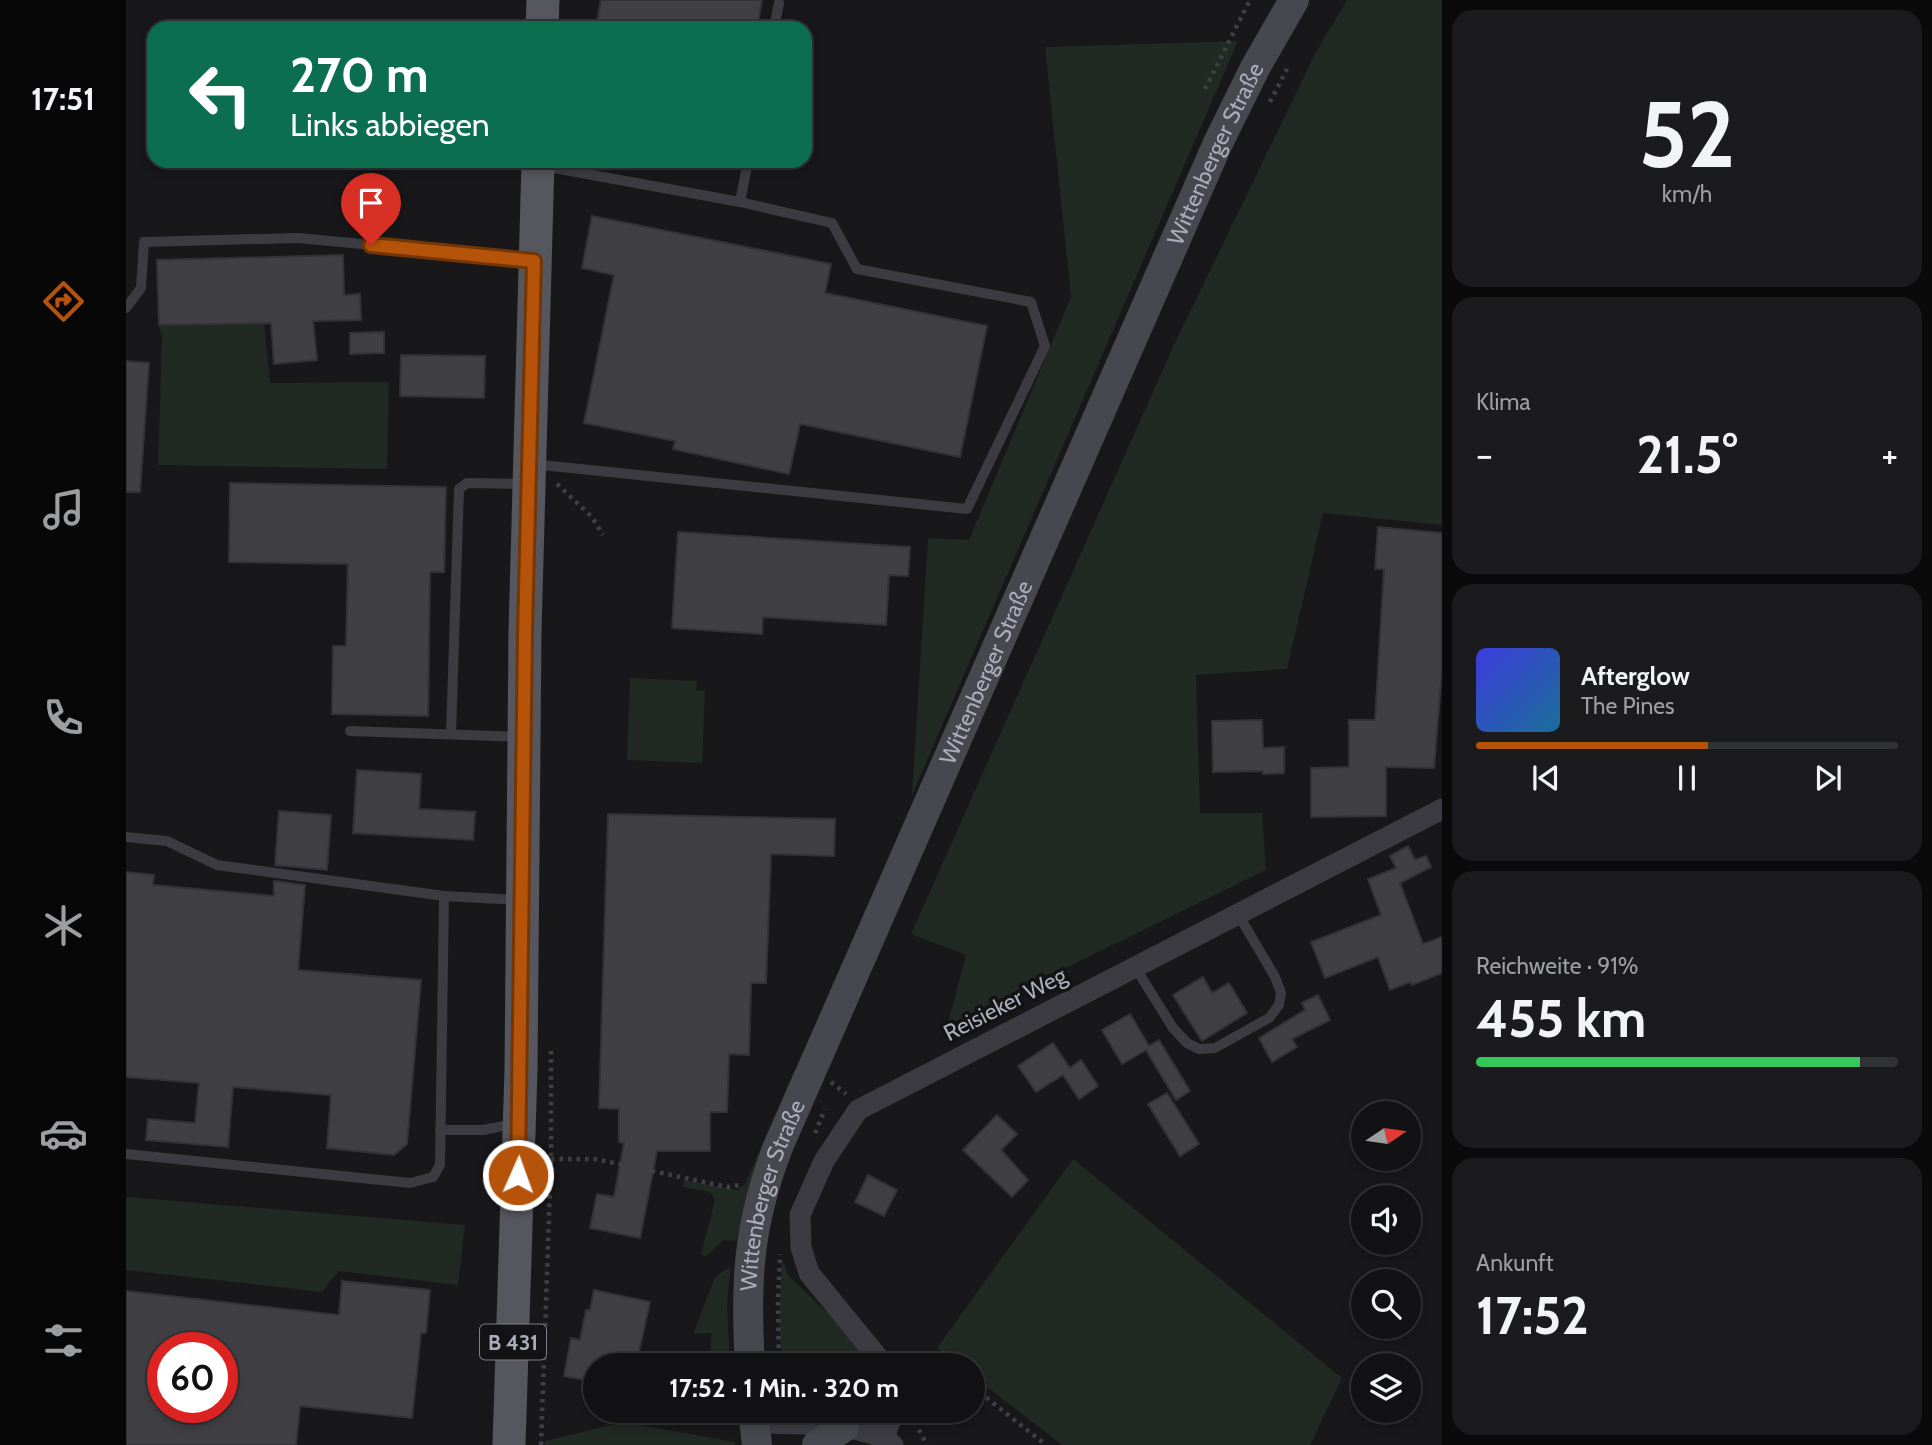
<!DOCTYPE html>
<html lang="de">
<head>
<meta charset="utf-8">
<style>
  body { margin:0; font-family:Cabin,sans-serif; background:#1b1b1d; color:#f1f3f6; height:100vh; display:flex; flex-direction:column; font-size:26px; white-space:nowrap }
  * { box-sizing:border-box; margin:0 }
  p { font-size:23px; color:#9c9ea0 }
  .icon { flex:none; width:38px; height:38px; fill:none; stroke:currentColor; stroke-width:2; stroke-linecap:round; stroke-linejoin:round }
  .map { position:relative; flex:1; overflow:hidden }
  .sheet { display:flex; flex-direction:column; gap:10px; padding:10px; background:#0a0a0b; width:490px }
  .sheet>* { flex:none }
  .banner { position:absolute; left:21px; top:21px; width:665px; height:147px; border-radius:21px; box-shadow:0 4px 10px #0003,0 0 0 2px #313234; background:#0b6e4f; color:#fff; overflow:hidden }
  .needle { width:46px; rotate:77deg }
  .fabs { position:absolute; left:1225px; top:1101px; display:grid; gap:14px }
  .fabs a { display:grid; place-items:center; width:70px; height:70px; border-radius:50%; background:#121214; box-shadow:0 4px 10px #0003,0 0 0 2px #313234; font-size:35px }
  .speed { position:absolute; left:21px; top:1332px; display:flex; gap:14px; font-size:35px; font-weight:700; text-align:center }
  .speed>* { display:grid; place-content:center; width:91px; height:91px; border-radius:50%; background:#121214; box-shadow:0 4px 10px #0003,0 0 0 2px #313234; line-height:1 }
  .speed .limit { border:10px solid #d22; background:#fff; color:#111 }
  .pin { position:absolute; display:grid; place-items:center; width:60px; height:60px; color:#fff; margin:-72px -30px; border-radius:50% 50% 50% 0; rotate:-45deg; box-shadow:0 0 7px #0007 }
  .pin .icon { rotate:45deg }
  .me { position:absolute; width:77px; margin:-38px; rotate:2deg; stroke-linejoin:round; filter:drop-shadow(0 0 5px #0008) }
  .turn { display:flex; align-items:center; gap:24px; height:147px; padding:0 28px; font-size:32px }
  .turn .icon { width:91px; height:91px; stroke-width:2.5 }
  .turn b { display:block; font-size:49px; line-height:60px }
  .big { font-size:52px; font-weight:700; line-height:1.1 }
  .sheet .widget { flex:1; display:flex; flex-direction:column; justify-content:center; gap:10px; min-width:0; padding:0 24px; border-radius:21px; background:#1b1b1d }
  .sheet .dial { align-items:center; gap:0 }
  .dial b { font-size:91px; line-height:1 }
  .song { display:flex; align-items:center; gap:21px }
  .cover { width:84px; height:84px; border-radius:10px; background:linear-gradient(135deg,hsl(240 70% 55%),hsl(200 70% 35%)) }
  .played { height:7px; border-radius:4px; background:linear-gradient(90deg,#b45309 55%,#313234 55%) }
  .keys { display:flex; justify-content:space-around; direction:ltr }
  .heat { display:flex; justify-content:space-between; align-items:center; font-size:38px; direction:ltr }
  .charge { height:10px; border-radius:5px; background:linear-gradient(90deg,#34c759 91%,#313234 0) }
  .trip { position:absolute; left:457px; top:1353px; width:402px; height:70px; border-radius:35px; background:#121214; box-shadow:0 4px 10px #0003,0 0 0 2px #313234; font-weight:700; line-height:70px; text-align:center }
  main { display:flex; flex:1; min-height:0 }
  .tab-bar { display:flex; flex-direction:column; width:126px; justify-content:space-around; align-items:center; background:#070708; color:#9c9ea0 }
  .tab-bar .icon { width:49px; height:49px }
  .tab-bar .on { color:#b45309 }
  .tab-bar b { font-size:32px; color:#f1f3f6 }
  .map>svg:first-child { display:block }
  .green { fill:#202922 }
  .building { fill:#404044; stroke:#333236; stroke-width:2; fill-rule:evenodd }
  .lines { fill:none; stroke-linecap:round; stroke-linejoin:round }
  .path { stroke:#3f4046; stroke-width:4.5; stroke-dasharray:3.5 5; stroke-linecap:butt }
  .lane { stroke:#3b3b41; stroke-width:10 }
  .street { stroke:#3b3b41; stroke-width:21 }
  .secondary { stroke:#47484f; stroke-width:30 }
  .primary { stroke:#55565e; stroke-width:33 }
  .route-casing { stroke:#753606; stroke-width:18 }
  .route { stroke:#b45309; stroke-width:12 }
  .labels { text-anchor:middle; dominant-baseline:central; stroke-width:7; stroke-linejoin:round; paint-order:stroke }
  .shield { fill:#131315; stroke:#7d7f88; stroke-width:2 }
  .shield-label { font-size:21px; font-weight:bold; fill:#aaadba }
  .street-label { font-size:23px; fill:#aaadba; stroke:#131315 }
</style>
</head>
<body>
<main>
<nav class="tab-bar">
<b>17:51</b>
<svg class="icon on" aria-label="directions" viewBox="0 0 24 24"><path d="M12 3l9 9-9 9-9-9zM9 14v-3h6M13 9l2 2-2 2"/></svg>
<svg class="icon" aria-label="music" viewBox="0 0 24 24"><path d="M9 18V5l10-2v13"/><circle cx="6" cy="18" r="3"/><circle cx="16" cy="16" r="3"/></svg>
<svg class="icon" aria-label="phone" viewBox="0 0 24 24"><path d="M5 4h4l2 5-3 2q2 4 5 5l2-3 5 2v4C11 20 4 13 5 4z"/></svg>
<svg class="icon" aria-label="climate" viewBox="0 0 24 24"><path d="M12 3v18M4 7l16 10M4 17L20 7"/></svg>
<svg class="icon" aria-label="car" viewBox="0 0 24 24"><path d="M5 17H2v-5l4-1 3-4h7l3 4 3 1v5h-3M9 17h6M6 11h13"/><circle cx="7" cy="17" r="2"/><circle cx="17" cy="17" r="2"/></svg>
<svg class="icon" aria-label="filters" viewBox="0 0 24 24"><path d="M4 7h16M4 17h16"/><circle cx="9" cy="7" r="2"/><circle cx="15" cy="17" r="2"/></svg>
</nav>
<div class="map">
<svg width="1316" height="1445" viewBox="0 0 1316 1445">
  <rect width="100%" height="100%" fill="#18181a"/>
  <!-- green -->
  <g class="green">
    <polygon points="1221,0 1316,0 1316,525 1197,513 1161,669 1070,675 1074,813 1136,813 1140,870 821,1026 840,955 785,934 1047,347 1190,52"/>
    <polygon points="1112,41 786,795 802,538 843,540 945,297 919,47"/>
    <polygon points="138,323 144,383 263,382 261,469 32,465 36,337 33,325"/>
    <polygon points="504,678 571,681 570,690 579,691 576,763 501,760"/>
    <polygon points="668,1071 675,1073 620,1201 610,1241 598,1240 579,1257 575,1254 589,1200 584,1192 557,1187 558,1180 611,1190 619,1184"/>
    <polygon points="947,1159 1216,1378 1184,1445 936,1445 847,1376 847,1365 832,1365 811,1348"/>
    <polygon points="0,1197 339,1225 332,1285 213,1271 196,1292 0,1270"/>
    <polygon points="656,1259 662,1275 746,1356 751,1365 657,1365 653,1322"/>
    <polygon points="605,1266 601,1304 604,1365 585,1365 585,1333 569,1334 568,1331 589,1277"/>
    <polygon points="497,1422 609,1442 609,1445 419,1445 419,1441"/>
  </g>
  <!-- building -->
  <g class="building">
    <polygon points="475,0 636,0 631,28 470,28"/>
    <polygon points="466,216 705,264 699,293 861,326 834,457 674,424 663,474 547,449 549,441 458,423 488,275 456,268"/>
    <polygon points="217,255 218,295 234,294 235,320 187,321 191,360 148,364 145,323 33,325 31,260"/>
    <polygon points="258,332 258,353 224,354 224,333"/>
    <polygon points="275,355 359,356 358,398 274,396"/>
    <polygon points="0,361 23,363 14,492 0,492"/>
    <polygon points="104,483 320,487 318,572 304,572 302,716 206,714 207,646 220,646 222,564 103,562"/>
    <polygon points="1252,527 1316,533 1316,670 1308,768 1260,767 1260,816 1185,817 1185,768 1223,767 1223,720 1249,720 1258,569 1249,569"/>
    <polygon points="552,532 784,547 782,576 763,575 760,625 637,617 636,634 546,628"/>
    <polygon points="1136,720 1137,748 1158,747 1158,773 1137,774 1137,771 1087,772 1086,721"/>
    <polygon points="231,770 295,774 293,809 349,812 347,840 227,833"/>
    <polygon points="153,811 205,815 201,870 149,865"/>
    <polygon points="482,814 709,819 708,856 645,854 640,983 625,983 623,1055 603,1054 601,1112 584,1112 584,1151 531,1151 514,1238 464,1228 471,1194 488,1197 498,1143 493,1142 493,1109 473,1108"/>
    <polygon points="1282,846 1289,860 1300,856 1305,867 1274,883 1297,944 1316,937 1316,973 1286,985 1284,982 1264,990 1252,957 1199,978 1185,942 1255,915 1242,879 1270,868 1264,856"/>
    <polygon points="0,872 28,875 27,885 148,896 148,881 179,885 172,970 295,980 281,1144 268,1155 201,1148 205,1095 107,1087 102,1147 20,1140 22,1119 69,1123 73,1083 0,1077"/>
    <polygon points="1077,977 1086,993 1103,983 1121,1013 1076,1041 1047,995"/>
    <polygon points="1192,995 1204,1020 1166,1039 1171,1047 1146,1062 1133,1038 1179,1010 1176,1003"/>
    <polygon points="1004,1014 1023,1046 1033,1040 1064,1091 1050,1100 1020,1050 996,1064 976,1030"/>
    <polygon points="927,1043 944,1068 955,1060 972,1086 953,1099 937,1075 910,1092 892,1066"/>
    <polygon points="1041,1093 1073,1144 1054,1156 1022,1104"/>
    <polygon points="871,1115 891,1134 875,1150 902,1180 886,1197 837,1150"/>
    <polygon points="742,1175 771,1190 758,1216 729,1202"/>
    <path d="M216,1281L304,1290L300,1333H295L286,1418L174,1406L170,1445H0V1291L213,1315ZM37,1348H96V1407H37Z"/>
    <polygon points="468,1290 524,1302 510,1365 469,1365 469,1382 438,1376 445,1338 454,1340 460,1310 464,1310"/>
  </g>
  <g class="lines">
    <!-- path -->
    <g class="path">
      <polyline points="1079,89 1124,0"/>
      <polyline points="1144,102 1161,69"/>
      <polyline points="431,484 466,517 477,535"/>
      <polyline points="705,1082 720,1094"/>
      <polyline points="689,1133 699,1109"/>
      <polyline points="425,1159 469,1159 602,1187 613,1185"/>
      <polyline points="653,1365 652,1301 654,1254"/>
      <polyline points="803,1365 815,1361 820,1365"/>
      <polyline points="847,1387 920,1445"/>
      <polyline points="791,1413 792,1428 801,1445"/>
      <polyline points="415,1445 425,1159 425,1051"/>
    </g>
    <!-- lane -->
    <g class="lane">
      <polyline points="648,28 653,3"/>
      <polyline points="614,202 622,161"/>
      <polyline points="0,308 15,288 18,242 172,238 406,260"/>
      <polyline points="406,464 841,509 919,346 905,302 731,269 706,223 614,202 417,166"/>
      <polyline points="224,731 395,737"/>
      <polyline points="325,734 333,489 341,483 401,484"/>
      <polyline points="0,837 41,841 91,865 318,896 392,900"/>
      <polyline points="1009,967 1047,1028 1061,1043 1073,1049 1089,1048 1143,1018 1153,1005 1155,993 1149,977 1112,914"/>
      <polyline points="314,1130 357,1130 388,1124"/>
      <polyline points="0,1154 284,1183 307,1177 314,1165 318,896"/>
    </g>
    <!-- street -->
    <g class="street">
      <polyline points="758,1365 683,1273 675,1247 674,1215 698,1161 732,1110 1316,809"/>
      <path d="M628,1423C664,1424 740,1421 767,1445"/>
      <polyline points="758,1437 769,1410"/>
    </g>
    <!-- secondary -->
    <g class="secondary">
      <path id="s1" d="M624,1365C619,1282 622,1225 652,1147L1092,143L1129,68L1168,0"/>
      <polyline points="627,1410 631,1445"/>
      <polyline points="691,1445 718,1427"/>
    </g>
    <!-- primary -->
    <g class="primary">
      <polyline points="416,28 417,0"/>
      <polyline points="383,1445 395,1070 399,632 412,161"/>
    </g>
  </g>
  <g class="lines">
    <defs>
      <polyline id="route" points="245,245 408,261 399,632 392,1175"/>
    </defs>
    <!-- route casing -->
    <use href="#route" class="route-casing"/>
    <!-- route -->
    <use href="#route" class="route"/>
  </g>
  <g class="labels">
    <!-- shield labels -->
    <rect class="shield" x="354" y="1324.5" width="66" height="35" rx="5"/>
    <g class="shield-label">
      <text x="387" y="1342">B 431</text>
    </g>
    <!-- street labels -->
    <g class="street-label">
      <text stroke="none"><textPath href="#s1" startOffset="1307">Wittenberger Straße</textPath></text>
      <text stroke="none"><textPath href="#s1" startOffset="740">Wittenberger Straße</textPath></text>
      <text transform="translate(879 1004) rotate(-27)">Reisieker Weg</text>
      <text stroke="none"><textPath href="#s1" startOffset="173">Wittenberger Straße</textPath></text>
    </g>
  </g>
</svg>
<div class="fabs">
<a><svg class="needle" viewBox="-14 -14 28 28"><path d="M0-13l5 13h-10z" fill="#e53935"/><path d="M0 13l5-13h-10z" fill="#9c9ea0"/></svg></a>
<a><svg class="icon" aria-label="sound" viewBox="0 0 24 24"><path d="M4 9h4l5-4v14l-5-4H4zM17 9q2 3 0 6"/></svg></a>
<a><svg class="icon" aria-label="search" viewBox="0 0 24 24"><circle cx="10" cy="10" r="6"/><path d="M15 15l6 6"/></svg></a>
<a><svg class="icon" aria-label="layers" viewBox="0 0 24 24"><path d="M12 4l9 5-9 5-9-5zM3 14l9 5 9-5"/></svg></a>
</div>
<div class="speed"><div class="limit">60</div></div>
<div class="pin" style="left:245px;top:245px;background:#d93025"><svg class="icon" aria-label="arrive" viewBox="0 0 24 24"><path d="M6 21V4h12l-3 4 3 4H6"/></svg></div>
<svg class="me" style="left:392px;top:1175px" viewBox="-20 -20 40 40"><circle r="17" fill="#b45309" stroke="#fff" stroke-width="3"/><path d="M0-11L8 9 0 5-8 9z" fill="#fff"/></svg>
<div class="trip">17:52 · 1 Min. · 320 m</div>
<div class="banner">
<div class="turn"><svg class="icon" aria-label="left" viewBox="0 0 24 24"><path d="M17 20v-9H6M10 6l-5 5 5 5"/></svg><div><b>270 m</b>Links abbiegen</div></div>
</div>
</div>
<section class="sheet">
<div class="widget dial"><b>52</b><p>km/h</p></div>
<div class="widget"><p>Klima</p>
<div class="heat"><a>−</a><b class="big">21.5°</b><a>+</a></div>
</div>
<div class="widget">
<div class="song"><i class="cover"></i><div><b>Afterglow</b><p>The Pines</p></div></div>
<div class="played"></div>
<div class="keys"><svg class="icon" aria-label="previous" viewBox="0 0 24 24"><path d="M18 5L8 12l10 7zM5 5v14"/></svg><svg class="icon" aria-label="pause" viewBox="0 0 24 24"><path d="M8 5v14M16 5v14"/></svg><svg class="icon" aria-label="next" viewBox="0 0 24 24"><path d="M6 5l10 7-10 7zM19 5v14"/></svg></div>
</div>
<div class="widget"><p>Reichweite · 91%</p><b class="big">455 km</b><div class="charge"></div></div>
<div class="widget"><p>Ankunft</p><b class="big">17:52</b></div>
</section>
</main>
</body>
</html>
